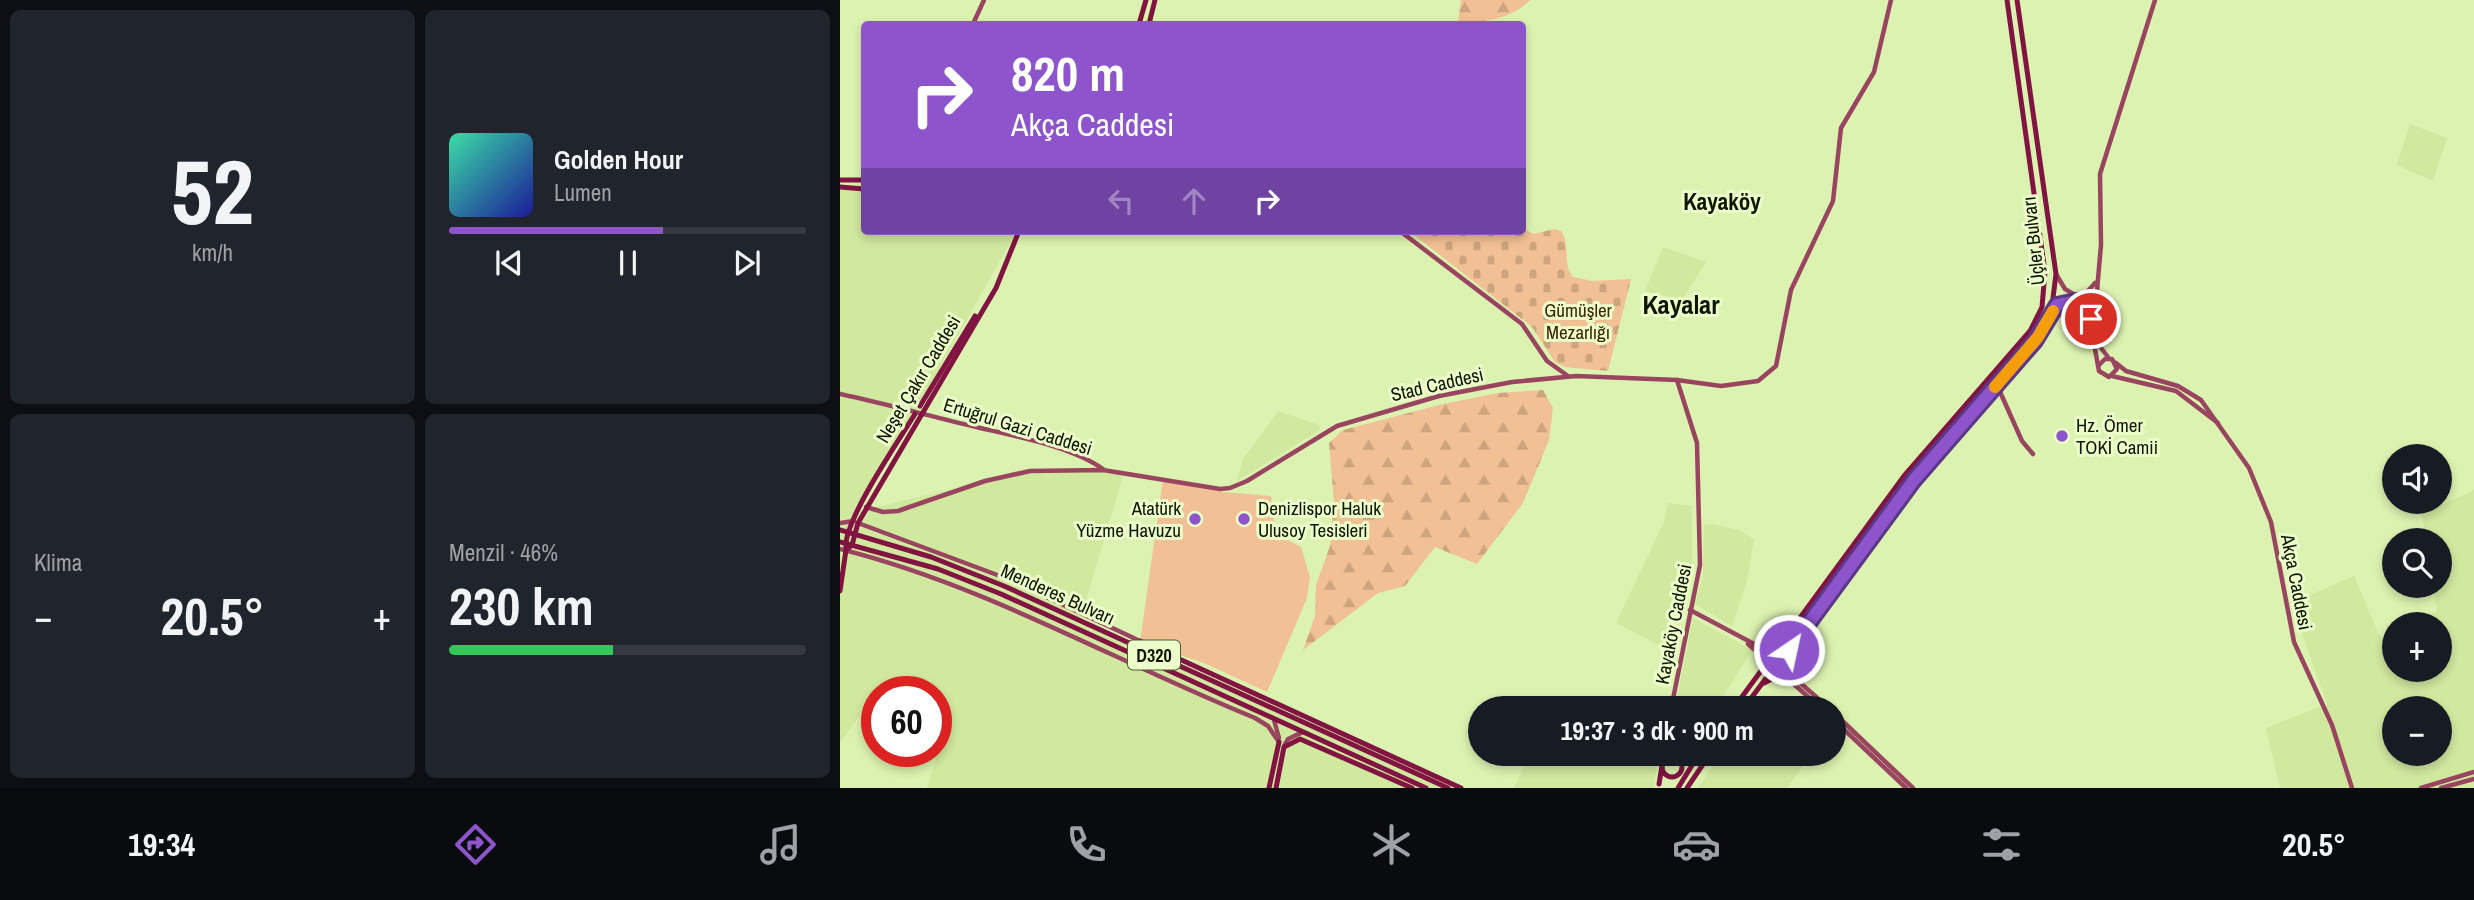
<!DOCTYPE html>
<html lang="tr">
<head>
<meta charset="utf-8">
<style>
  body { margin:0; font-family:"Archivo Narrow",sans-serif; background:#20242c; color:#f1f3f6; height:100vh; display:flex; flex-direction:column; font-size:26px; white-space:nowrap }
  * { box-sizing:border-box; margin:0 }
  p { font-size:23px; color:#9ea1a6 }
  .icon { flex:none; width:38px; height:38px; fill:none; stroke:currentColor; stroke-width:2; stroke-linecap:round; stroke-linejoin:round }
  .map { position:relative; flex:1; overflow:hidden }
  .sheet { display:flex; flex-direction:column; gap:10px; padding:10px; background:#0d0f14; width:840px }
  .sheet>* { flex:none }
  .guide { position:absolute; left:21px; top:21px; width:665px; height:214px; border-radius:7px; box-shadow:0 4px 10px #0003; background:#8d54cc; color:#fff; overflow:hidden }
  .tools { position:absolute; left:1542px; top:444px; display:grid; gap:14px }
  .tools a { display:grid; place-items:center; width:70px; height:70px; border-radius:50%; background:#171b24; box-shadow:0 4px 10px #0003; font-size:35px }
  .speed { position:absolute; left:21px; top:676px; display:flex; gap:14px; font-size:35px; font-weight:700; text-align:center }
  .speed>* { display:grid; place-content:center; width:91px; height:91px; border-radius:50%; background:#171b24; box-shadow:0 4px 10px #0003; line-height:1 }
  .speed .limit { border:10px solid #d22; background:#fff; color:#111 }
  .pin { position:absolute; display:grid; place-items:center; width:60px; height:60px; color:#fff; margin:-30px; border:4px solid #fff; border-radius:50%; box-shadow:0 2px 7px #0007 }
  .me { position:absolute; width:77px; margin:-38px; rotate:34deg; stroke-linejoin:round; filter:drop-shadow(0 0 5px #0008) }
  .turn { display:flex; align-items:center; gap:24px; height:147px; padding:0 35px; font-size:32px }
  .turn .icon { width:91px; height:91px; stroke-width:2.5 }
  .turn b { display:block; font-size:49px; line-height:60px }
  .lanes { display:flex; align-items:center; height:66px; padding:0 35px; background:#0003; justify-content:center; gap:35px; direction:ltr }
  .lanes .off { opacity:.35 }
  .big { font-size:52px; font-weight:800; line-height:1.1 }
  .sheet .card { flex:1; display:flex; flex-direction:column; justify-content:center; gap:10px; min-width:0; padding:0 24px; border-radius:10px; background:#20242c }
  .sheet .dial { align-items:center; gap:0 }
  .dial b { font-size:91px; line-height:1 }
  .song { display:flex; align-items:center; gap:21px }
  .cover { width:84px; height:84px; border-radius:10px; background:linear-gradient(135deg,hsl(160 70% 55%),hsl(240 70% 35%)) }
  .played { height:7px; border-radius:4px; background:linear-gradient(90deg,#8d54cc 60%,#363941 60%) }
  .keys { display:flex; justify-content:space-around; direction:ltr }
  .heat { display:flex; justify-content:space-between; align-items:center; font-size:38px; direction:ltr }
  .charge { height:10px; border-radius:5px; background:linear-gradient(90deg,#34c759 46%,#363941 0) }
  .sheet .tiles { flex:1; display:grid; gap:10px; grid-template-columns:repeat(2,1fr) }
  .trip { position:absolute; left:628px; top:696px; width:378px; height:70px; border-radius:35px; background:#171b24; box-shadow:0 4px 10px #0003; font-weight:800; line-height:70px; text-align:center }
  .tab-bar { display:flex; height:112px; justify-content:space-around; align-items:center; background:#090b0e; color:#9ea1a6 }
  .tab-bar .icon { width:49px; height:49px }
  .tab-bar .on { color:#8d54cc }
  .tab-bar b { font-size:32px; color:#f1f3f6 }
  main { display:flex; flex:1; min-height:0 }
  .map>svg:first-child { display:block }
  .built { fill:#d1e89f; fill-rule:evenodd }
  .forest { fill:url(#forest-firs) }
  .cemetery { fill:url(#cemetery-stones) }
  .pitch { fill:#f1c094 }
  .lines { fill:none; stroke-linecap:round; stroke-linejoin:round }
  .secondary { stroke:#9a455f; stroke-width:4.5 }
  .primary { stroke:#811441; stroke-width:5 }
  .route-casing { stroke:#5c3785; stroke-width:18 }
  .route { stroke:#8d54cc; stroke-width:12 }
  .slow { stroke:#f59e0b; stroke-width:12 }
  .poi-dot { fill:#8d54cc; stroke:#ecfec9; stroke-width:2.5 }
  .labels { text-anchor:middle; dominant-baseline:central; stroke-width:6; stroke-linejoin:round; paint-order:stroke }
  .shield { fill:#ecfec9; stroke:#515c3c; stroke-width:2 }
  .shield-label { font-size:18px; font-weight:bold; fill:#0f1600 }
  .street-label { font-size:19px; fill:#0f1600; stroke:#ecfec9 }
  .park-label { font-size:19px; fill:#3e2408; stroke:#ecfec9 }
  .poi-label { font-size:19px; fill:#0f1600; stroke:#ecfec9; text-anchor:start }
  .quarter-label { font-size:23px; font-weight:bold; fill:#0f1600; stroke:#ecfec9 }
  .district-label { font-size:26px; font-weight:bold; fill:#0f1600; stroke:#ecfec9 }
</style>
</head>
<body>
<main>
<section class="sheet">
<div class="tiles">
<div class="card dial"><b>52</b><p>km/h</p></div>
<div class="card">
<div class="song"><i class="cover"></i><div><b>Golden Hour</b><p>Lumen</p></div></div>
<div class="played"></div>
<div class="keys"><svg class="icon" aria-label="previous" viewBox="0 0 24 24"><path d="M18 5L8 12l10 7zM5 5v14"/></svg><svg class="icon" aria-label="pause" viewBox="0 0 24 24"><path d="M8 5v14M16 5v14"/></svg><svg class="icon" aria-label="next" viewBox="0 0 24 24"><path d="M6 5l10 7-10 7zM19 5v14"/></svg></div>
</div>
<div class="card"><p>Klima</p>
<div class="heat"><a>−</a><b class="big">20.5°</b><a>+</a></div>
</div>
<div class="card"><p>Menzil · 46%</p><b class="big">230 km</b><div class="charge"></div></div>
</div>
</section>
<div class="map">
<svg width="1634" height="788" viewBox="0 0 1634 788">
  <defs>
    <pattern id="forest-firs" width="22" height="20" patternUnits="userSpaceOnUse" patternTransform="scale(1.75)"><rect width="22" height="20" fill="#f1c094"/><path d="M5 1l3.5 6h-7zM16 11l3.5 6h-7z" fill="#cda47e"/></pattern>
    <pattern id="cemetery-stones" width="16" height="16" patternUnits="userSpaceOnUse" patternTransform="scale(1.75)"><rect width="16" height="16" fill="#f1c094"/><path d="M2 7V4a2 2 0 0 1 4 0v3zM10 15v-3a2 2 0 0 1 4 0v3z" fill="#cda47e"/></pattern>
  </defs>
  <rect width="100%" height="100%" fill="#dcf2b0"/>
  <!-- built -->
  <g class="built">
    <polygon points="1570,124 1607,138 1593,181 1557,165"/>
    <polygon points="0,185 24,192 24,231 157,231 174,236 19,511 190,471 284,472 240,621 613,788 87,788 96,759 84,751 96,751 96,691 68,691 68,685 44,682 0,743"/>
    <polygon points="823,247 866,262 842,300 805,291"/>
    <polygon points="438,411 479,425 480,430 397,481 403,459"/>
    <path d="M1634,490V788H1440L1426,728L1487,704L1451,603L1514,576L1540,637L1554,631V670H1600V625H1568L1597,611L1593,586H1600V541H1586L1582,514ZM1554,709H1600V754H1554Z"/>
    <polygon points="828,503 852,506 852,565 834,653 776,623 824,522"/>
    <polygon points="872,524 899,530 914,539 907,581 892,626 855,604 863,575 864,525"/>
    <polygon points="853,618 912,650 875,709 835,709"/>
    <polygon points="690,754 799,754 817,762 814,788 674,788"/>
    <polygon points="881,754 972,754 947,788 858,788"/>
  </g>
  <!-- forest -->
  <g class="forest">
    <path d="M621,0H690C672,19 644,23 618,22Z"/>
    <polygon points="703,390 713,408 709,440 683,503 637,564 595,547 565,586 538,593 463,650 475,616 476,585 490,546 494,502 489,443 503,430 603,404 658,393"/>
  </g>
  <!-- cemetery -->
  <path class="cemetery" d="M683,228L693,234L715,229L721,231C731,245 722,264 733,277L752,281L791,279L768,371L725,367L715,362L692,327L569,231H682Z"/>
  <!-- pitch -->
  <polygon class="pitch" points="323,479 383,492 431,496 436,534 461,547 470,577 467,598 427,692 364,663 300,642"/>
  <g class="lines">
    <!-- secondary -->
    <g class="secondary">
      <polyline points="133,24 144,0"/>
      <polyline points="560,231 682,324 707,361 728,376"/>
      <polyline points="1216,274 1225,289 1235,295 1247,292 1255,283"/>
      <circle cx="1256" cy="311" r="9"/>
      <polyline points="1256,302 1261,245 1260,174 1315,0"/>
      <path d="M1209,317C1217,306 1224,297 1239,302L1246,312"/>
      <polyline points="1249,317 1259,371 1269,377 1277,369 1272,359 1265,359 1259,365"/>
      <polyline points="1259,320 1258,344 1268,357"/>
      <polyline points="1276,363 1286,371 1338,386 1361,400 1409,468 1431,522 1454,642 1492,725 1512,788"/>
      <polyline points="1272,376 1336,391 1378,423"/>
      <polyline points="1157,385 1182,441 1193,454"/>
      <path d="M0,394C46,404 90,416 136,427C174,436 231,446 263,469"/>
      <polyline points="26,507 43,512 58,511 145,481 190,471 263,470 380,489 390,488 407,481 497,426 599,396 672,382 736,376 837,380 881,386 918,381 936,366 951,290 993,201 1001,128 1034,72 1051,0"/>
      <polyline points="0,523 14,521"/>
      <polyline points="18,523 168,579 300,641"/>
      <path d="M0,549C147,586 274,661 415,718L428,726L439,742"/>
      <polyline points="850,610 918,646 990,709"/>
      <polyline points="908,644 982,709"/>
      <polyline points="831,709 860,565 857,443 837,380"/>
      <polyline points="994,713 1073,788"/>
      <polyline points="434,720 439,738"/>
      <polyline points="994,720 1066,788"/>
      <polyline points="444,746 448,739 463,732"/>
      <polyline points="1581,788 1634,772"/>
      <polyline points="1601,788 1634,779"/>
    </g>
    <!-- primary -->
    <g class="primary">
      <polyline points="299,24 306,0"/>
      <polyline points="309,24 315,0"/>
      <polyline points="0,180 24,180"/>
      <polyline points="0,187 24,189"/>
      <polyline points="80,406 135,316"/>
      <polyline points="0,530 91,557 164,586 608,788"/>
      <polyline points="0,542 98,569 161,594 586,788"/>
      <path d="M6,547C4,520 59,440 75,414"/>
      <polyline points="0,591 6,550 12,545 18,523 156,288 179,231"/>
      <polyline points="300,641 621,788"/>
      <polyline points="951,647 949,666 956,677"/>
      <polyline points="924,683 938,676 951,679"/>
      <polyline points="893,709 1064,476 1190,331 1202,307 1205,272 1167,0"/>
      <polyline points="903,709 1074,480 1195,341 1212,306 1216,274 1177,0"/>
      <circle cx="832" cy="767" r="10"/>
      <polyline points="819,784 824,754"/>
      <polyline points="429,788 439,742"/>
      <polyline points="436,788 444,747 460,739 572,788"/>
      <polyline points="838,788 859,754"/>
      <polyline points="847,788 870,754"/>
    </g>
  </g>
  <g class="lines">
    <defs>
      <polyline id="route" points="949,650 1074,480 1195,341 1217,305 1236,301 1251,319"/>
    </defs>
    <!-- route casing -->
    <use href="#route" class="route-casing"/>
    <!-- route -->
    <use href="#route" class="route"/>
    <!-- slow -->
    <polyline class="slow" points="1155,387 1198,337 1213,311"/>
  </g>
  <!-- markers -->
  <g class="poi-dot">
    <circle cx="1222" cy="436" r="7"/>
    <circle cx="355" cy="519" r="7"/>
    <circle cx="404" cy="519" r="7"/>
  </g>
  <g class="labels">
    <!-- shield labels -->
    <rect class="shield" x="288" y="640.5" width="52" height="29" rx="5"/>
    <g class="shield-label">
      <text x="314" y="655">D320</text>
    </g>
    <!-- street labels -->
    <g class="street-label">
      <text transform="translate(1193 241) rotate(-96)">Üçler Bulvarı</text>
      <text transform="translate(78 379) rotate(-59)">Neşet Çakır Caddesi</text>
      <text transform="translate(597 384) rotate(-13)">Stad Caddesi</text>
      <text transform="translate(178 426) rotate(17)">Ertuğrul Gazi Caddesi</text>
      <text transform="translate(1457 582) rotate(79)">Akça Caddesi</text>
      <text transform="translate(218 594) rotate(24)">Menderes Bulvarı</text>
      <text transform="translate(833 624) rotate(-79)">Kayaköy Caddesi</text>
    </g>
    <!-- park labels -->
    <g class="park-label">
      <text x="738" y="310">Gümüşler<tspan x="738" dy="22">Mezarlığı</tspan></text>
    </g>
    <!-- poi labels -->
    <g class="poi-label">
      <text x="1236" y="425">Hz. Ömer<tspan x="1236" dy="22">TOKİ Camii</tspan></text>
      <text x="341" y="508" text-anchor="end">Atatürk<tspan x="341" dy="22">Yüzme Havuzu</tspan></text>
      <text x="418" y="508">Denizlispor Haluk<tspan x="418" dy="22">Ulusoy Tesisleri</tspan></text>
    </g>
    <!-- quarter labels -->
    <g class="quarter-label">
      <text x="882" y="201">Kayaköy</text>
    </g>
    <!-- district labels -->
    <g class="district-label">
      <text x="841" y="304">Kayalar</text>
    </g>
  </g>
</svg>
<div class="tools">
<a><svg class="icon" aria-label="sound" viewBox="0 0 24 24"><path d="M4 9h4l5-4v14l-5-4H4zM17 9q2 3 0 6"/></svg></a>
<a><svg class="icon" aria-label="search" viewBox="0 0 24 24"><circle cx="10" cy="10" r="6"/><path d="M15 15l6 6"/></svg></a>
<a>+</a>
<a>−</a>
</div>
<div class="speed"><div class="limit">60</div></div>
<div class="pin" style="left:1251px;top:319px;background:#d93025"><svg class="icon" aria-label="arrive" viewBox="0 0 24 24"><path d="M6 21V4h12l-3 4 3 4H6"/></svg></div>
<svg class="me" style="left:949px;top:650px" viewBox="-20 -20 40 40"><circle r="17" fill="#8d54cc" stroke="#fff" stroke-width="3"/><path d="M0-11L8 9 0 5-8 9z" fill="#fff"/></svg>
<div class="trip">19:37 · 3 dk · 900 m</div>
<div class="guide">
<div class="turn"><svg class="icon" aria-label="right" viewBox="0 0 24 24"><path d="M7 20v-9h11M14 6l5 5-5 5"/></svg><div><b>820 m</b>Akça Caddesi</div></div>
<div class="lanes"><svg class="icon off" aria-label="left" viewBox="0 0 24 24"><path d="M17 20v-9H6M10 6l-5 5 5 5"/></svg><svg class="icon off" aria-label="ahead" viewBox="0 0 24 24"><path d="M12 20V5M6 11l6-6 6 6"/></svg><svg class="icon" aria-label="right" viewBox="0 0 24 24"><path d="M7 20v-9h11M14 6l5 5-5 5"/></svg></div>
</div>
</div>
</main>
<nav class="tab-bar">
<b>19:34</b>
<svg class="icon on" aria-label="directions" viewBox="0 0 24 24"><path d="M12 3l9 9-9 9-9-9zM9 14v-3h6M13 9l2 2-2 2"/></svg>
<svg class="icon" aria-label="music" viewBox="0 0 24 24"><path d="M9 18V5l10-2v13"/><circle cx="6" cy="18" r="3"/><circle cx="16" cy="16" r="3"/></svg>
<svg class="icon" aria-label="phone" viewBox="0 0 24 24"><path d="M5 4h4l2 5-3 2q2 4 5 5l2-3 5 2v4C11 20 4 13 5 4z"/></svg>
<svg class="icon" aria-label="climate" viewBox="0 0 24 24"><path d="M12 3v18M4 7l16 10M4 17L20 7"/></svg>
<svg class="icon" aria-label="car" viewBox="0 0 24 24"><path d="M5 17H2v-5l4-1 3-4h7l3 4 3 1v5h-3M9 17h6M6 11h13"/><circle cx="7" cy="17" r="2"/><circle cx="17" cy="17" r="2"/></svg>
<svg class="icon" aria-label="filters" viewBox="0 0 24 24"><path d="M4 7h16M4 17h16"/><circle cx="9" cy="7" r="2"/><circle cx="15" cy="17" r="2"/></svg>
<b>20.5°</b>
</nav>
</body>
</html>
